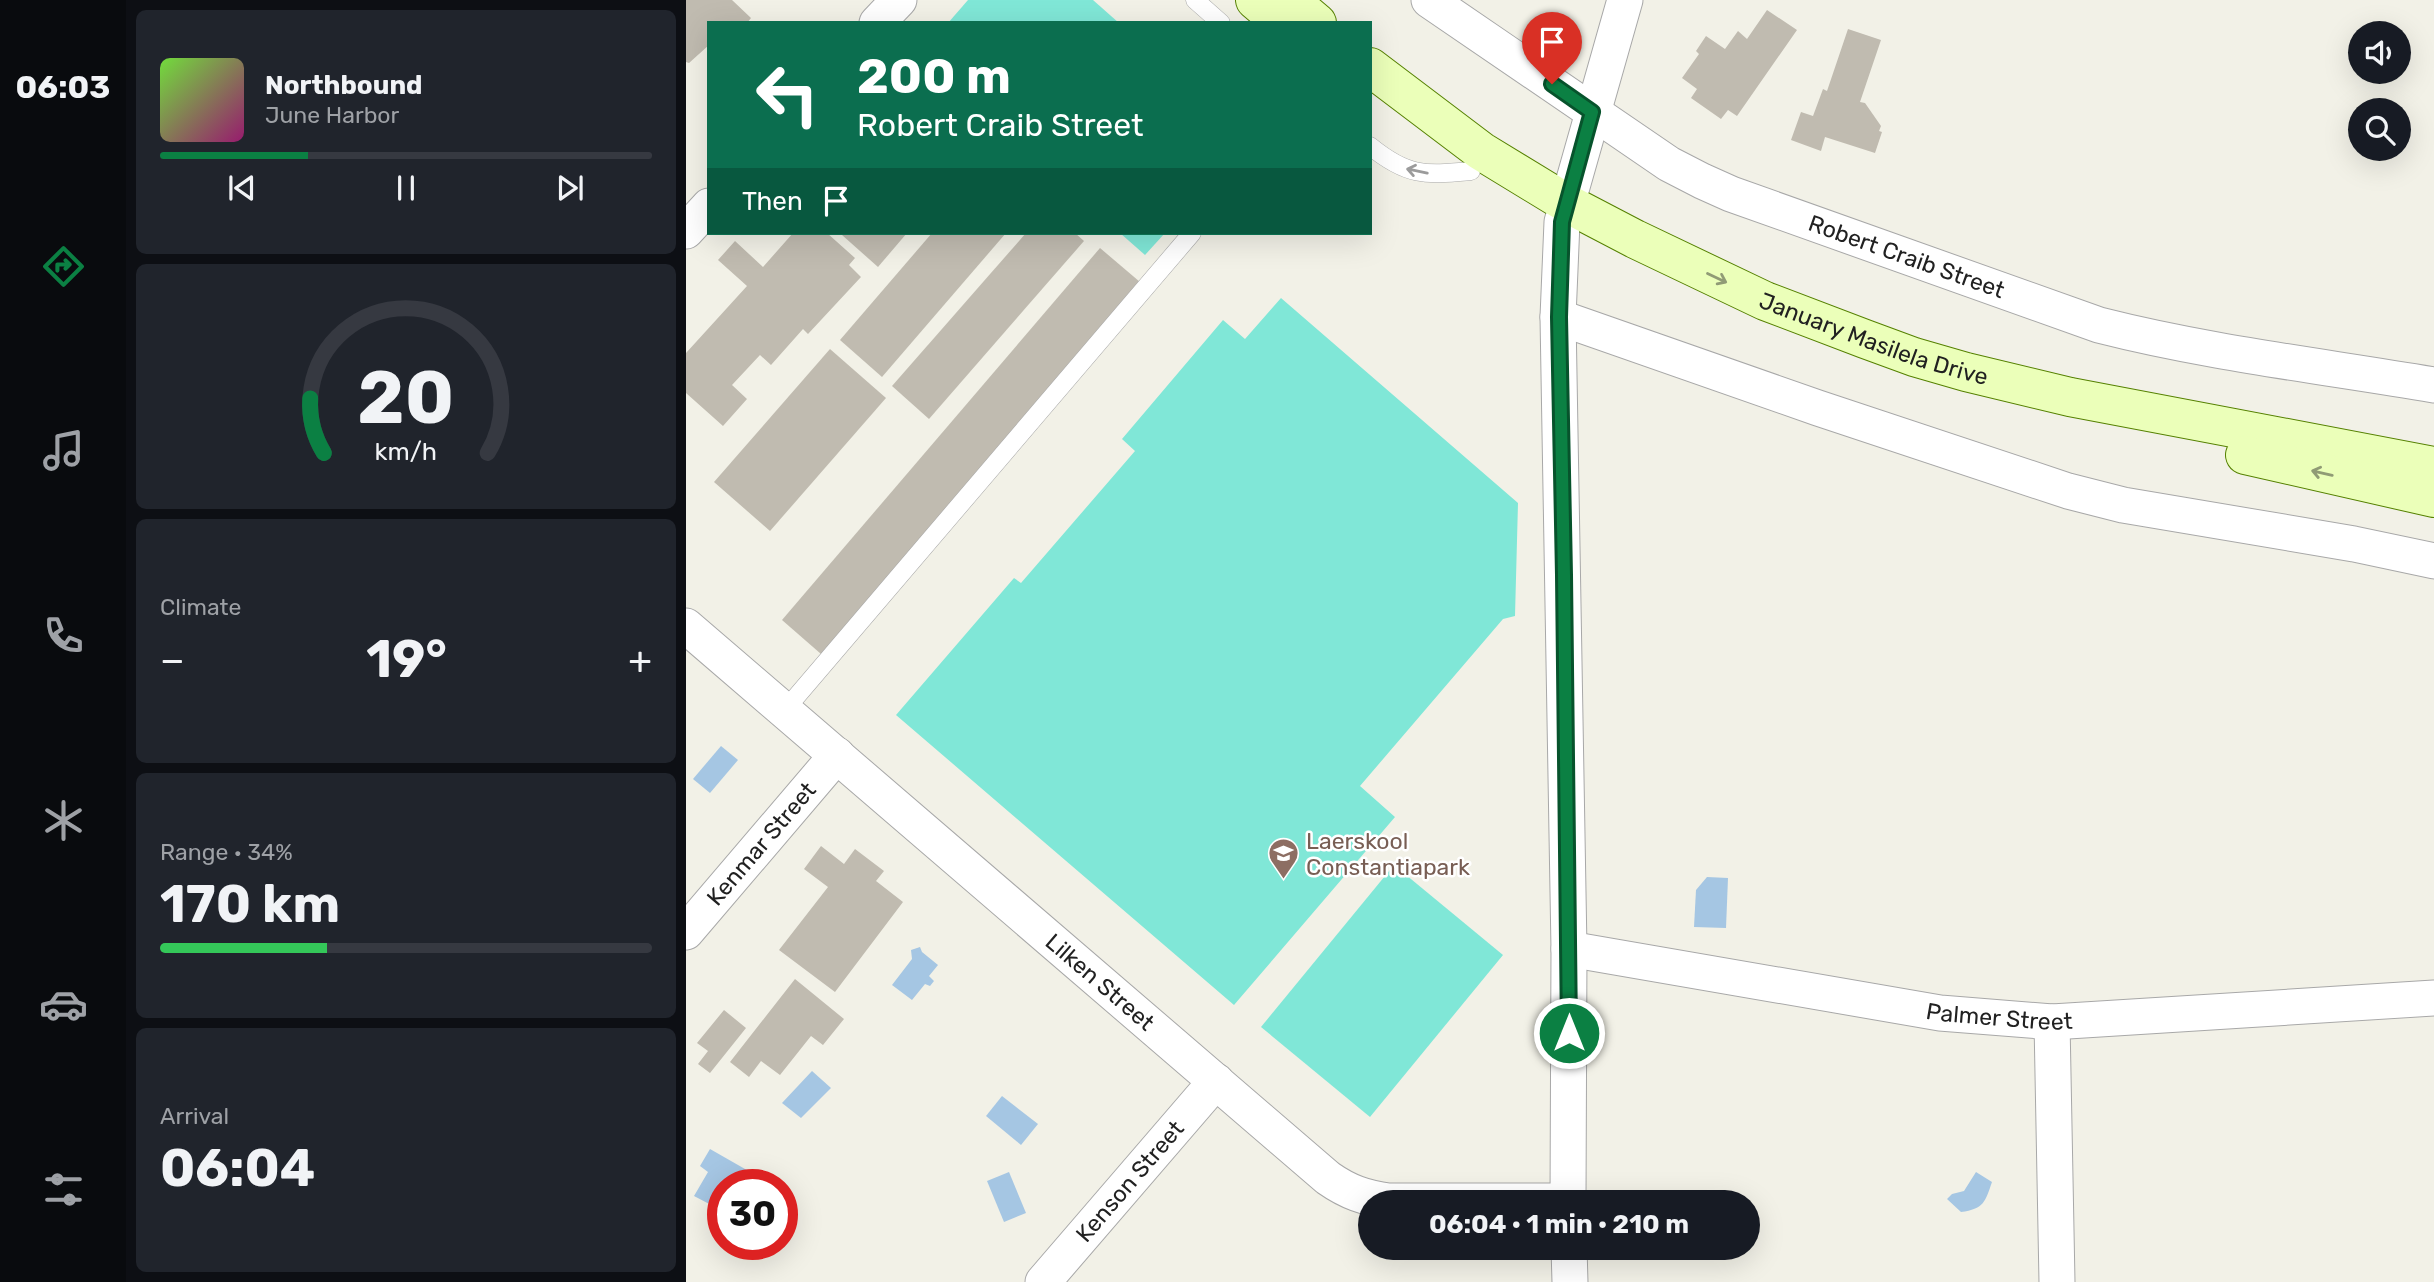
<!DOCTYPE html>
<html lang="en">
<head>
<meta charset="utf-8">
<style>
  body { margin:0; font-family:Rubik,sans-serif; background:#20242c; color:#f1f3f6; height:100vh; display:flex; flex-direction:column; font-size:26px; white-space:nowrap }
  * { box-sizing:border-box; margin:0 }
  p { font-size:23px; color:#9ea1a6 }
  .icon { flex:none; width:38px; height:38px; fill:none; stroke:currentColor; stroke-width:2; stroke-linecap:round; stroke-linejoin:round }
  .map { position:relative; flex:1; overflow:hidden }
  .drawer { display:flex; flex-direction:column; gap:10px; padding:10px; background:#0d0f14; width:560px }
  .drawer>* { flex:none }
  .hud { position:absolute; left:21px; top:21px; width:665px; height:214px; border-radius:0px; box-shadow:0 7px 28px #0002; background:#0b6e4f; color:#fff; overflow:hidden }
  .fabs { position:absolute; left:1662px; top:21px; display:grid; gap:14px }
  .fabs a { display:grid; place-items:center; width:63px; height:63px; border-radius:50%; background:#171b24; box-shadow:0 7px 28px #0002; font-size:35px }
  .speed { position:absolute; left:21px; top:1169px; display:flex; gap:14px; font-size:35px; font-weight:700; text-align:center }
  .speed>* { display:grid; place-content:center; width:91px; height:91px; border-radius:50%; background:#171b24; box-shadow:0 7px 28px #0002; line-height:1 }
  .speed .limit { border:10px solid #d22; background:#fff; color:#111 }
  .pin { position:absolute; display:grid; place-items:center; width:60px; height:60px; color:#fff; margin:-72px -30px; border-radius:50% 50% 50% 0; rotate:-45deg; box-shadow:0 0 7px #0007 }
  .pin .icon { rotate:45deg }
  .me { position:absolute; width:77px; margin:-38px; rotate:0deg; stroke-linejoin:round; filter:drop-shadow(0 0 5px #0008) }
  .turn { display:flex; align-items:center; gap:24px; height:147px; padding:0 35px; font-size:32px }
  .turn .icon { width:91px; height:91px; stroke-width:2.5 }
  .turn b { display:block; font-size:49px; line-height:60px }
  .then { display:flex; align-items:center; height:66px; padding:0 35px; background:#0003; gap:14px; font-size:26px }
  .big { font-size:52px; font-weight:700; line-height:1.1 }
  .drawer .tile { flex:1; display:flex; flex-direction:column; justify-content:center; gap:10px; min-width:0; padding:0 24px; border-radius:10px; background:#20242c }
  .drawer .dial { align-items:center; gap:0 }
  .dial svg { height:182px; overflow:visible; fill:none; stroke:#363941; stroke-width:7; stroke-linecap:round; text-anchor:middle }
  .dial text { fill:#f1f3f6; stroke:none }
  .song { display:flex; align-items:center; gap:21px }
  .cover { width:84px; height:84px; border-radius:10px; background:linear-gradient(135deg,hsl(100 70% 55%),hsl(320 70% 35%)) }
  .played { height:7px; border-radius:4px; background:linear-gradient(90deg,#0b8043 30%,#363941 30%) }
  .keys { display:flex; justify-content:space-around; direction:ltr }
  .heat { display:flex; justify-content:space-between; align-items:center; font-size:38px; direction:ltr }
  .charge { height:10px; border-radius:5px; background:linear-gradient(90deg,#34c759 34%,#363941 0) }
  .trip { position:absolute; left:672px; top:1190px; width:402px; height:70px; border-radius:35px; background:#171b24; box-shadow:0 7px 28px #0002; font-weight:700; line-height:70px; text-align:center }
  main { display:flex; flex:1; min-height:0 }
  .menu { display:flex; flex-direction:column; width:126px; justify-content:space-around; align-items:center; background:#090b0e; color:#9ea1a6 }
  .menu .icon { width:49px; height:49px }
  .menu .selected { color:#0b8043 }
  .menu b { font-size:32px; color:#f1f3f6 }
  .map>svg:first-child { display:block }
  .pitch { fill:#80e7d7 }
  .water { fill:#a5c6e3 }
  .building { fill:#c0bbb0 }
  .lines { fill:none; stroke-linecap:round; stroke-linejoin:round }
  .lane-casing { stroke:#a8a8a8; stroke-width:19 }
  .street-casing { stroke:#a8a8a8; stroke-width:37 }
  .secondary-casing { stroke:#558100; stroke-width:40 }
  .lane { stroke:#fff; stroke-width:18 }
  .street { stroke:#fff; stroke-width:35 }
  .secondary { stroke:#ebffb9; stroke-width:38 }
  .oneway { stroke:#9b9b9b }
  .oneway2 { stroke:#909b75 }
  .route-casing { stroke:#07532c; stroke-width:18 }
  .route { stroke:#0b8043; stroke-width:12 }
  .labels { text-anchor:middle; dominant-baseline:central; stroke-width:5; stroke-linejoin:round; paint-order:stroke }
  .street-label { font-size:23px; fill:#212121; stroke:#fff }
  .education-label { font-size:23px; fill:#785e54; stroke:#fff; text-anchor:start }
</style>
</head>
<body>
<main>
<nav class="menu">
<b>06:03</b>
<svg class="icon selected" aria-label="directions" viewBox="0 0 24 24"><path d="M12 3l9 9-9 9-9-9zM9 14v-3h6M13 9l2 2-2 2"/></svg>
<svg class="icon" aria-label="music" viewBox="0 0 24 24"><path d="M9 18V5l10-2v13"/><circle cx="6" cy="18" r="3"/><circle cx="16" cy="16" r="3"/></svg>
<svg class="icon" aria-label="phone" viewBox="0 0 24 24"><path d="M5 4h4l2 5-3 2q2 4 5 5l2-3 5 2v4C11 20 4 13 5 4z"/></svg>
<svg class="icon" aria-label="climate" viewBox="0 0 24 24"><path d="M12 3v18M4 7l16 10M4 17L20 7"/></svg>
<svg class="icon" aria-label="car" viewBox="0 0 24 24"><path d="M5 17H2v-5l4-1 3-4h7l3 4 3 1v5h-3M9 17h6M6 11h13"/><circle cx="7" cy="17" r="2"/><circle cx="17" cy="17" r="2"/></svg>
<svg class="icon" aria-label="filters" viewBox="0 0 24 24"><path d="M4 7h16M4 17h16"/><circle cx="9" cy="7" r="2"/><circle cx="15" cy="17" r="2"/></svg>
</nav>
<section class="drawer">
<div class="tile">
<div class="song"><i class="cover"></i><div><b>Northbound</b><p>June Harbor</p></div></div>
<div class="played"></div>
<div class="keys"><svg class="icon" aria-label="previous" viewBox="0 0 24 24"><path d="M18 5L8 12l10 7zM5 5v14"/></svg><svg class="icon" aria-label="pause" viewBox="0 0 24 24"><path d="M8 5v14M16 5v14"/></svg><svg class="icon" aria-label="next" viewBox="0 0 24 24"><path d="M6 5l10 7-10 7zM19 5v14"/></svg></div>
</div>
<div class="tile dial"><svg viewBox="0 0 100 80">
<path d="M14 69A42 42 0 1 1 86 69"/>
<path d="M14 69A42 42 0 0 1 8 45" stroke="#0b8043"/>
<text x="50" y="56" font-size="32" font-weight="700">20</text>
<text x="50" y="72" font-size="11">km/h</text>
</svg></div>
<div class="tile"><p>Climate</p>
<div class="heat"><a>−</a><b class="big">19°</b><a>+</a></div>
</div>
<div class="tile"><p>Range · 34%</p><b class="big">170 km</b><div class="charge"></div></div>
<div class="tile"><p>Arrival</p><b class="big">06:04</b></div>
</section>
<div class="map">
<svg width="1748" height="1282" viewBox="0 0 1748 1282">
  <rect width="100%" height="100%" fill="#f2f1e7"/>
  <!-- pitch -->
  <g class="pitch">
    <polygon points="282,0 407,0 433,23 262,23"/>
    <polygon points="434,233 479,233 459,255"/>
    <polygon points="595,298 832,503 829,616 817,619 674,786 709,817 548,1005 210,715 328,578 335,583 449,451 436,439 537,320 559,339"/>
    <polygon points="708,865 817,955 684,1117 575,1027"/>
  </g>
  <!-- water -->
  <g class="water">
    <polygon points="35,746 52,760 24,793 7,779"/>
    <polygon points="1021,877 1042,878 1040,928 1008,927 1010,890"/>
    <polygon points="234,947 236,952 252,965 243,976 248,981 244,986 239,984 226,1000 206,985 226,959 225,950"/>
    <polygon points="126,1071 145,1088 115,1118 96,1103"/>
    <polygon points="316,1096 352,1124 335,1145 300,1116"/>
    <polygon points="24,1149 66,1173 59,1185 37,1185 37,1193 29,1207 8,1196 22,1172 14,1166"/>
    <polygon points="323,1172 340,1213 318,1222 301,1181"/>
    <path d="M1290,1172L1306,1182C1299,1202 1298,1209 1275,1212L1261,1199L1266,1194L1278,1191Z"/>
  </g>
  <!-- building -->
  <g class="building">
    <polygon points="0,0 46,0 65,18 61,23 23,23 23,45 3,63 0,62"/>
    <polygon points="1081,10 1111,30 1051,116 1042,110 1035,119 1005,98 1011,89 996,78 1013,54 1010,51 1020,36 1039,49 1052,31 1061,39"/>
    <polygon points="1162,29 1195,40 1174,102 1179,103 1195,126 1193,131 1196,132 1189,153 1139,137 1135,151 1105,140 1115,112 1127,116 1137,89 1141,91"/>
    <polygon points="107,233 141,233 169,258 163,265 175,277 122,334 117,329 85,365 74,355 46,385 61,399 37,426 0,393 0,353 61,286 32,260 49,241 77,267"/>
    <polygon points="158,233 221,233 192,267 156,235"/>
    <polygon points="246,233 320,233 196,377 154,340"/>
    <polygon points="340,233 389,233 398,241 243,419 206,386"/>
    <polygon points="414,248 454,282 135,654 96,620"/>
    <polygon points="144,349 200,398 84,531 28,482"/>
    <polygon points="135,846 158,864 169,849 198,871 190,881 217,902 149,992 93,950 142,887 118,869"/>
    <polygon points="109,979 158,1019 137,1045 125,1036 94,1075 75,1061 63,1077 44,1062"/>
    <polygon points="38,1010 60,1028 24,1073 12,1064 22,1051 11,1043"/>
  </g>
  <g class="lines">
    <defs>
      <g id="lane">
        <polyline points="509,0 535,23"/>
        <path d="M684,146C722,177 739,175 785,171"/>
        <polyline points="98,711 506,233"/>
      </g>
      <g id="street">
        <path id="s1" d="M743,0L983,164L1016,181L1045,194L1413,325C1523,353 1636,366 1748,385"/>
        <polyline points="191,23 213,0"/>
        <polyline points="0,231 23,206"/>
        <polyline points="872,317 1132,408 1382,491 1437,505 1668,544 1748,561"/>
        <path id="s2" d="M0,626L642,1178C662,1192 679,1198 703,1201H882"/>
        <path id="s3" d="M0,932L151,755"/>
        <path id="s4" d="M883,949L1254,1013L1366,1022L1748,998"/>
        <polyline points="1366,1022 1371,1282"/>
        <polyline points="882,1202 883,949 872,317 876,222 939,0"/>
        <polyline points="883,1248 884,1282"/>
        <path id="s5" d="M357,1282L530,1081"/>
      </g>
      <g id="secondary">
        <polyline points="569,0 596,23"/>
        <polyline points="604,0 631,23"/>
        <path id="s6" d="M684,67L795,151L882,204L949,239L1079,301L1179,339L1228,357L1280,372L1384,397L1748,466"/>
        <polyline points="1559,455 1748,498"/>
      </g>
    </defs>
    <!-- lane casing -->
    <use href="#lane" class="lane-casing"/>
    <!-- street casing -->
    <use href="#street" class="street-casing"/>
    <!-- secondary casing -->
    <use href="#secondary" class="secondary-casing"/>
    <!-- lane -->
    <use href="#lane" class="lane"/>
    <!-- street -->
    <use href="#street" class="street"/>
    <!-- secondary -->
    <use href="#secondary" class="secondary"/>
  </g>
  <!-- one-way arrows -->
  <defs><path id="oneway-shaft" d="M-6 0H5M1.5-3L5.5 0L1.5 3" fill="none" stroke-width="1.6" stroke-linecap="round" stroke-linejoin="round" transform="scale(1.75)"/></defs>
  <use class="oneway" href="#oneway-shaft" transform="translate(731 171) rotate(-168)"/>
  <g class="oneway2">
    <use href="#oneway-shaft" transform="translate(1031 278) rotate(25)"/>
    <use href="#oneway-shaft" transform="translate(1636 473) rotate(-167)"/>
  </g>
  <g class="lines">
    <defs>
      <polyline id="route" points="866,84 906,112 876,222 873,317 878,575 883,1033"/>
    </defs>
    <!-- route casing -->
    <use href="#route" class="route-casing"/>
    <!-- route -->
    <use href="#route" class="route"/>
  </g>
  <!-- icons -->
  <defs>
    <symbol id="school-pin" viewBox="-11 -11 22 30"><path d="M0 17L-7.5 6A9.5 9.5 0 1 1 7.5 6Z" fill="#8d6e63" stroke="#fff"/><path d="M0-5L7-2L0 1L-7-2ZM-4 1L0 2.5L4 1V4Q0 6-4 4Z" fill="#fff"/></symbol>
  </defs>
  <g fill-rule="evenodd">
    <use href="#school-pin" x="580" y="836" width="35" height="47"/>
  </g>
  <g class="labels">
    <!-- street labels -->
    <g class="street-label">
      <text stroke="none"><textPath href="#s1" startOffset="546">Robert Craib Street</textPath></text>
      <text stroke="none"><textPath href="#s6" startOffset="576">January Masilela Drive</textPath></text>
      <text stroke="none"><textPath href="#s3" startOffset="116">Kenmar Street</textPath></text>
      <text stroke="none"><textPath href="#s2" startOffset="546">Lilken Street</textPath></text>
      <text stroke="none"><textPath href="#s4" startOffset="436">Palmer Street</textPath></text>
      <text stroke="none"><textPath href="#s5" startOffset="133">Kenson Street</textPath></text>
    </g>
    <!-- education labels -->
    <g class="education-label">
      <text x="620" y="841">Laerskool<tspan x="620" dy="26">Constantiapark</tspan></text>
    </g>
  </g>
</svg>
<div class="fabs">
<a><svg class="icon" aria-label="sound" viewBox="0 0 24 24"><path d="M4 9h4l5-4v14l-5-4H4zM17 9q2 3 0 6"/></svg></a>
<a><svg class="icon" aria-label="search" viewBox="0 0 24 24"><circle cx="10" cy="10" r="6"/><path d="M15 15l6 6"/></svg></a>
</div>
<div class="speed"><div class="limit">30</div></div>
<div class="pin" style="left:866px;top:84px;background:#d93025"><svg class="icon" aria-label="arrive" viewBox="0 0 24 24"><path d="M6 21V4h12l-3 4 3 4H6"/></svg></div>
<svg class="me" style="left:883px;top:1033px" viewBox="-20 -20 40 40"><circle r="17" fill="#0b8043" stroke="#fff" stroke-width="3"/><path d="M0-11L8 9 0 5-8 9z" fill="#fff"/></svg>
<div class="trip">06:04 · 1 min · 210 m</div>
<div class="hud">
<div class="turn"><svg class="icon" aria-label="left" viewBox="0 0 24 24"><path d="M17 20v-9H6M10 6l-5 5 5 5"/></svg><div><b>200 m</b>Robert Craib Street</div></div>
<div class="then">Then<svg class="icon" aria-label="arrive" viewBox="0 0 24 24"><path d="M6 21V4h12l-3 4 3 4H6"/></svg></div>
</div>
</div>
</main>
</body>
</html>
